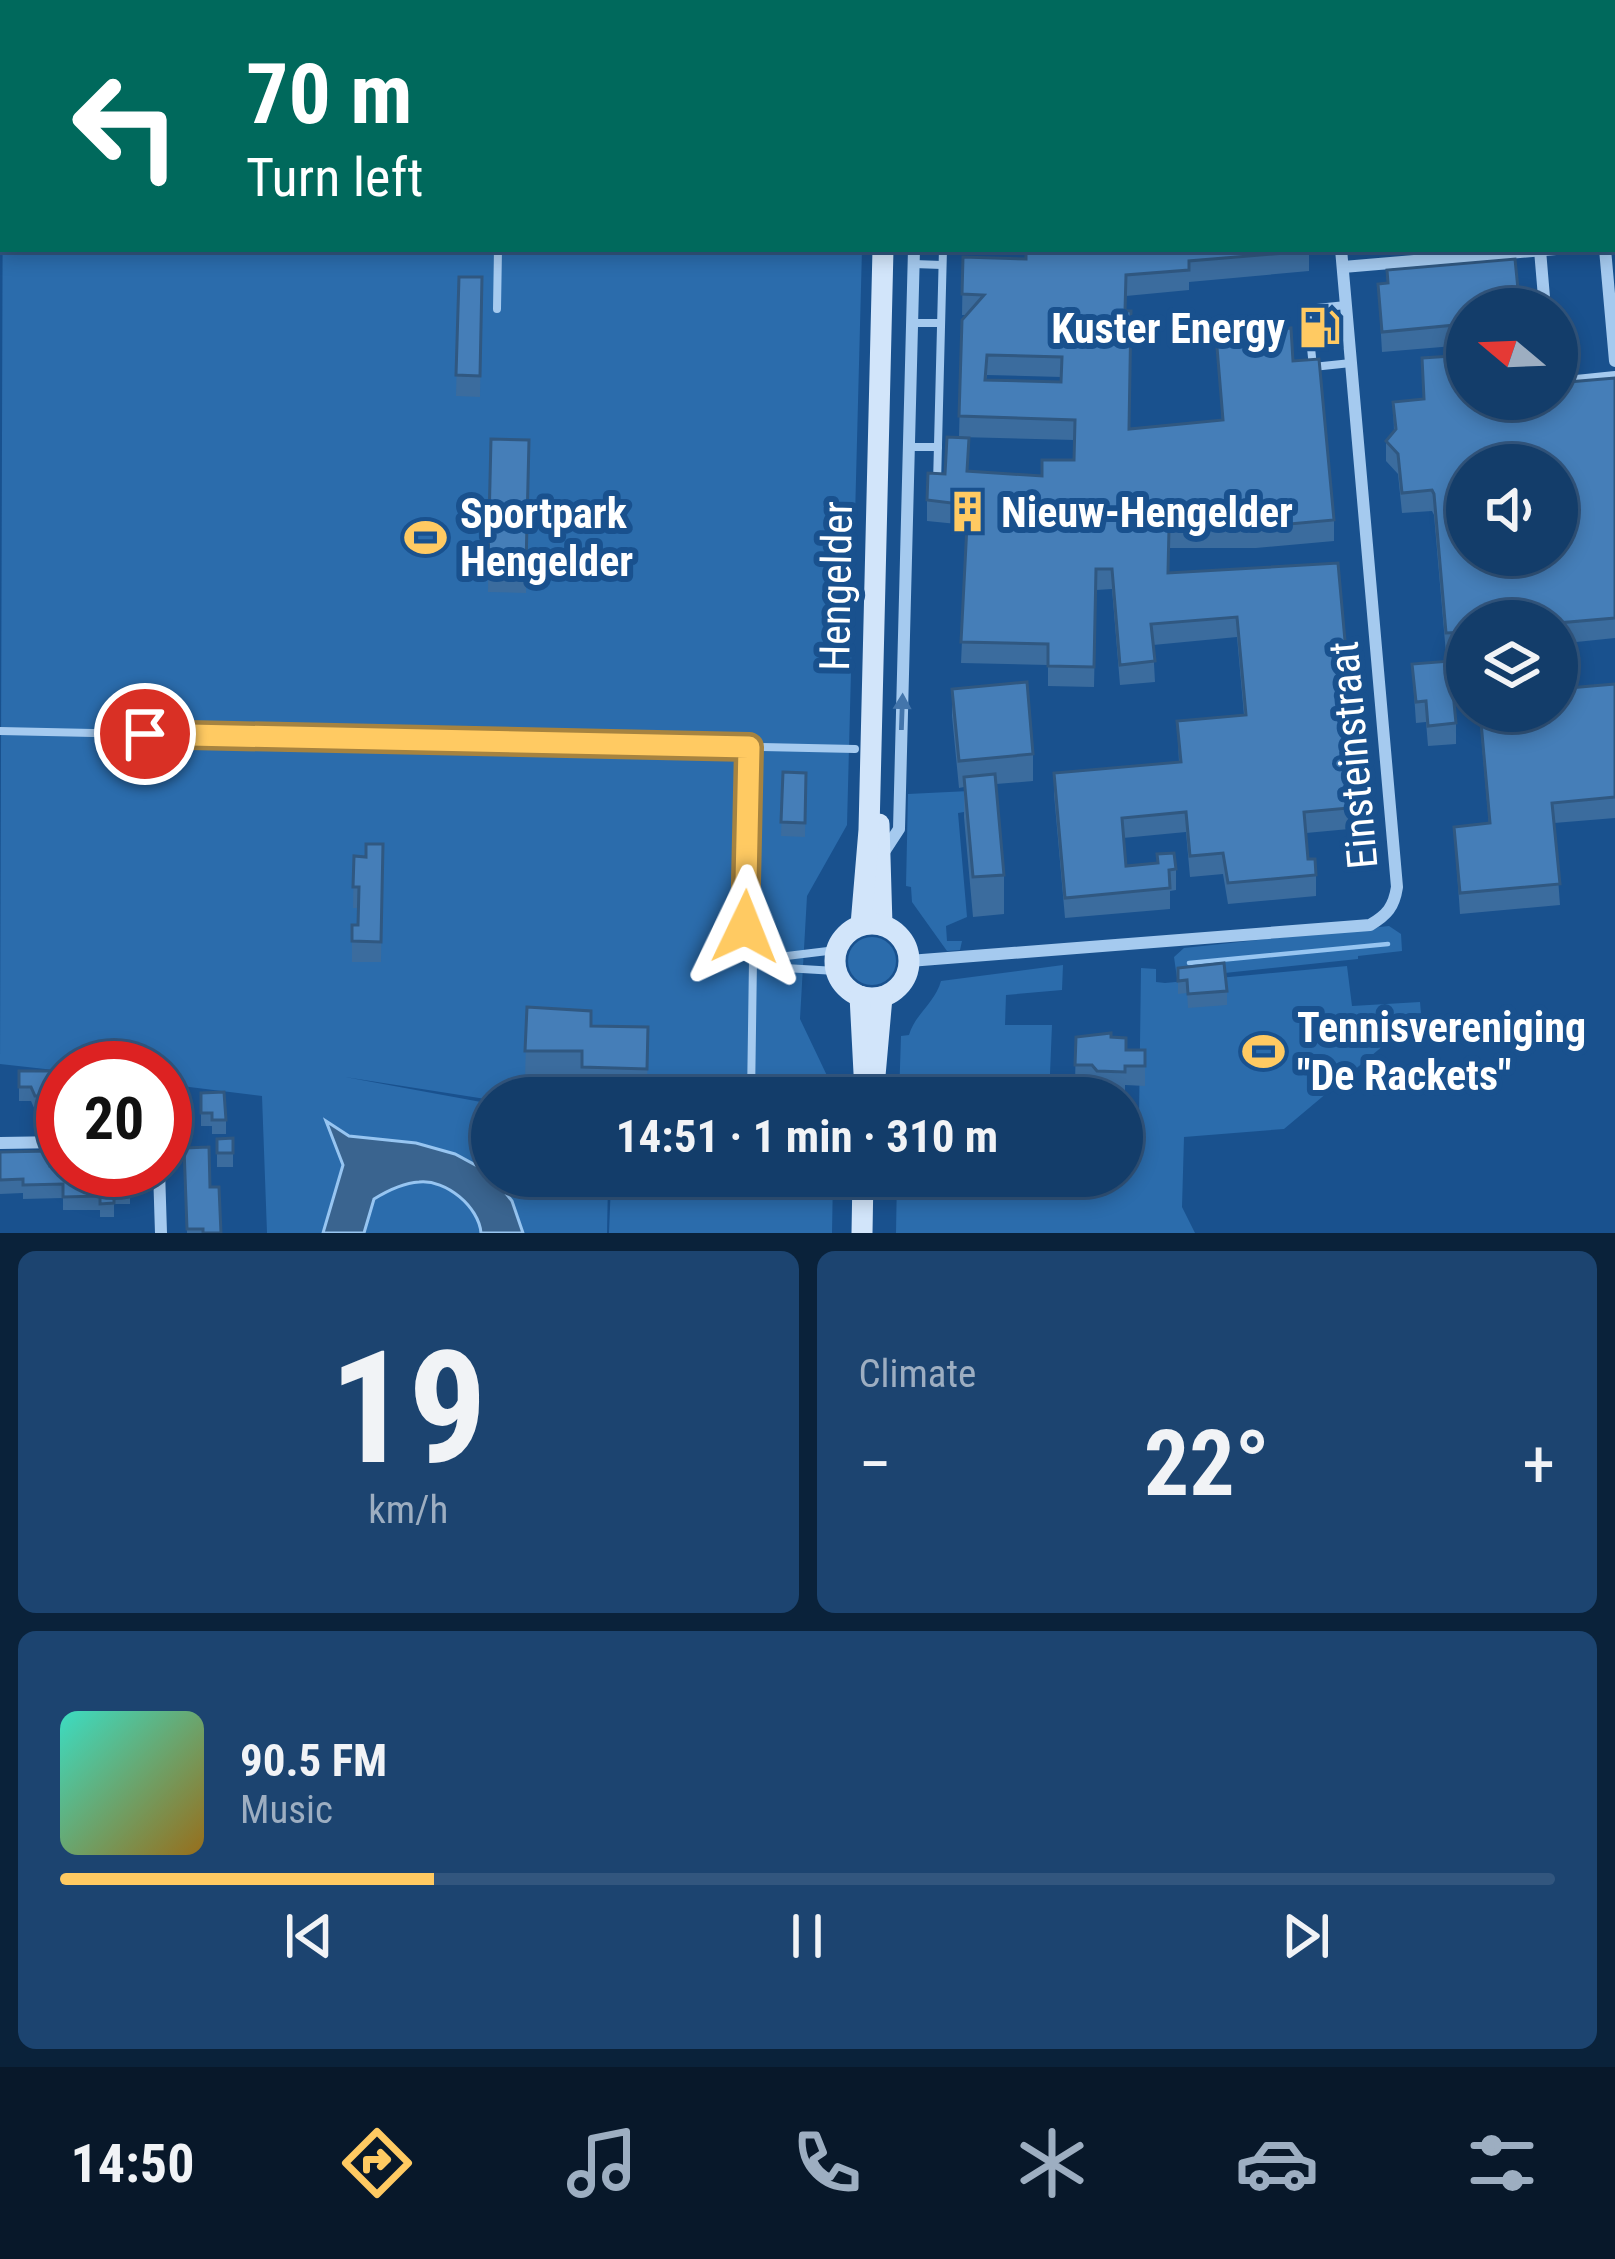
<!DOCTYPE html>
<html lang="en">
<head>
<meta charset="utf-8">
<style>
  body { margin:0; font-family:"Roboto Condensed",sans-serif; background:#1c4470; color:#f1f3f6; height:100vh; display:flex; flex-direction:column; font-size:45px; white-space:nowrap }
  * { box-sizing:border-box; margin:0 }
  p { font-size:39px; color:#9daec1 }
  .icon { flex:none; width:66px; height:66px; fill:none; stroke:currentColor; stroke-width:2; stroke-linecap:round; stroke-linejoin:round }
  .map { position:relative; height:1233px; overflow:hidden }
  .drawer { display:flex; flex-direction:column; gap:18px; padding:18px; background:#0a223a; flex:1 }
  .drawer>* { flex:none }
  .hud { position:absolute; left:0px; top:0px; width:1617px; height:252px; box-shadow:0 6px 18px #0003,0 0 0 3px #32567e; background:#00695c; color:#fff; overflow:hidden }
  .needle { width:78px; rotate:289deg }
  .tools { position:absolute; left:1446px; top:288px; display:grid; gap:24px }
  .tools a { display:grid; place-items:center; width:132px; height:132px; border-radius:50%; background:#133d6a; box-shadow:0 6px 18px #0003,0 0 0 3px #32567e; font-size:60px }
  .speed { position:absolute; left:36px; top:1041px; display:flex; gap:24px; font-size:60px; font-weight:700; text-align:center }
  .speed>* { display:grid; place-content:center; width:156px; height:156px; border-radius:50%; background:#133d6a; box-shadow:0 6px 18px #0003,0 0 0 3px #32567e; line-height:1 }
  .speed .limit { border:18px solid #d22; background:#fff; color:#111 }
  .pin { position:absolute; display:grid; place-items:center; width:102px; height:102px; color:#fff; margin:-51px; border:6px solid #fff; border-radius:50%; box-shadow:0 3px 12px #0007 }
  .me { position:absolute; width:132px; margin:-66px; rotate:2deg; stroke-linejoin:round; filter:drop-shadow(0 0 9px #0008) }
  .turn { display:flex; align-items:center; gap:42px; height:252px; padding:0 48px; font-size:54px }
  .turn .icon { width:156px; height:156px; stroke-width:2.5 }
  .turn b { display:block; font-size:84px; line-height:102px }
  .big { font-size:90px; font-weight:700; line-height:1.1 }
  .drawer .card { flex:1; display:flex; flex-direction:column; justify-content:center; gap:18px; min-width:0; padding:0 42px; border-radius:18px; background:#1c4470 }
  .drawer .dial { align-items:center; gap:0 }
  .dial b { font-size:156px; line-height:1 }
  .song { display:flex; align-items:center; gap:36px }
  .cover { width:144px; height:144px; border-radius:18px; background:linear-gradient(135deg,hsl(170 70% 55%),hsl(40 70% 35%)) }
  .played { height:12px; border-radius:6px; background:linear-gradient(90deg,#ffca62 25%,#32567e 25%) }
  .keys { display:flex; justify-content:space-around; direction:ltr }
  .heat { display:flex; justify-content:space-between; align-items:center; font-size:66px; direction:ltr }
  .drawer .tiles { flex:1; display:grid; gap:18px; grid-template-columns:1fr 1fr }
  .card:last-child { grid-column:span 2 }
  .trip { position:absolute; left:471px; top:1077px; width:672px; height:120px; border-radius:60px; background:#133d6a; box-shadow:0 6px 18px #0003,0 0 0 3px #32567e; font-weight:700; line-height:120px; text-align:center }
  .dock { display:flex; height:192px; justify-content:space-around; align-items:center; background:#08182a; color:#9daec1 }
  .dock .icon { width:84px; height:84px }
  .dock .active { color:#ffca62 }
  .dock b { font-size:54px; color:#f1f3f6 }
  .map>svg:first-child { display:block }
  .green { fill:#2b6cac }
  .water { fill:#3a648f; stroke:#97c5f1; stroke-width:3 }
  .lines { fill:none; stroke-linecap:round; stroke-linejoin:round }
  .stream { stroke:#97c5f1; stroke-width:4.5 }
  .lane { stroke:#a5caef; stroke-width:8 }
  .street { stroke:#a5caef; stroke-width:12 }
  .secondary { stroke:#d2e5fa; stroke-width:21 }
  .wall { fill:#3b6c9e; fill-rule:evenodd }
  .shaded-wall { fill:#305881 }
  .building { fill:#457eb8; stroke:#305881; stroke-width:3; fill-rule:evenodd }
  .oneway { fill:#4375ab }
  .route-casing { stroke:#a68340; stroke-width:30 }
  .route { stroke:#ffca62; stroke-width:21 }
  .labels { text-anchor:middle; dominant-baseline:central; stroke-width:12; stroke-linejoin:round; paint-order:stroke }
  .poi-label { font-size:42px; font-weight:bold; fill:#fff; stroke:#19518e; text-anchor:start }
  .street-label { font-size:42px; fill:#fff; stroke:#19518e }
</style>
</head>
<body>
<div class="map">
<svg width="1615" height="1233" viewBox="0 0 1615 1233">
  <rect width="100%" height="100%" fill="#19518e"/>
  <!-- green -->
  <g class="green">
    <polygon points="226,0 867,0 222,3"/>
    <polygon points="3,120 3,249 862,249 847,825 807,896 800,1019 831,1084 834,1098 492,1100 345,1077 492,1104 492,1176 599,1176 608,1183 607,1233 267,1233 262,1096 165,1084 165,1068 63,1068 63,1071 0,1064"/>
    <polygon points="969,791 970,811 958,813 967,917 946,926 947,941 962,941 960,950 947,951 912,902 911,887 906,886 908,794"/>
    <polygon points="1389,926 1401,934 1402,951 1358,956 1358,959 1177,978 1174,957 1184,948"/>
    <circle cx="872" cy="961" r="24"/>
    <path d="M1063,965L1062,990L1006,995L1005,1025H1052L1049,1098H899L901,1036L909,1035C915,1014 935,1003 941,981Z"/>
    <polygon points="1347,966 1352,1006 1420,1002 1421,1014 1284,1129 1184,1137 1182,1207 1195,1233 896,1233 897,1176 1122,1176 1122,1120 1139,1118 1141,968 1156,969 1156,982 1165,983"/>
    <polygon points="604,1176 833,1176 832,1233 609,1233 611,1182"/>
  </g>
  <!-- water -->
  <path class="water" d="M326,1121L349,1136L416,1143L455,1154L490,1173L512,1201L523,1233H481C479,1207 446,1179 419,1182C403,1183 387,1191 374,1199L364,1233H323L343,1165Z"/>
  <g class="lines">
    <!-- stream -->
    <polyline class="stream" points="1189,963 1388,944"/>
    <!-- lane -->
    <g class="lane">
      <polyline points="506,3 507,0"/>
      <polyline points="953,3 953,0"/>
      <polyline points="914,264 942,265"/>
      <polyline points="1346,305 1307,309 1313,367 1351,363"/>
      <polyline points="497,309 498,249"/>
      <polyline points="913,323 941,323"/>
      <polyline points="910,447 938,447"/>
      <polyline points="937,484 943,249"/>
      <polyline points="0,731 855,749"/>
      <polyline points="749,747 745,927 753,960 751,1098"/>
      <polyline points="753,960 836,950"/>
      <polyline points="774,960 785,968 836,971"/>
    </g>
    <!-- street -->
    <g class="street">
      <polyline points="41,0 43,3"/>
      <polyline points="1317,0 1317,3"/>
      <polyline points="143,3 147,0"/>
      <polyline points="923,3 923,0"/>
      <polyline points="0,94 3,92"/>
      <polyline points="1605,249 1615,361"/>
      <polyline points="1540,250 1545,309"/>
      <polyline points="1343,267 1556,249"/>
      <polyline points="1557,383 1615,377"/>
      <polyline points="882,855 899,829 914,249"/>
      <path d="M909,961L1370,925C1387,915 1394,907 1397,887L1341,249"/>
      <polyline points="0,1143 63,1142"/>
      <polyline points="159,1170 161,1233"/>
    </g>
    <!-- secondary -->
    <g class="secondary">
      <polyline points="901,3 901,0"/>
      <polyline points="879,824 882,925"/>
      <circle cx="872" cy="961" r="37"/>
      <polyline points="861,925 869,830 883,249"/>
      <polyline points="860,996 865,1092"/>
      <polyline points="873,1098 882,997"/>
      <polyline points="862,1233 863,1176"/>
    </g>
  </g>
  <!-- wall -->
  <g class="wall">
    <path d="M963,249H1309V271L1189,282V290L1126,296V311L1129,429L1222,420L1216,335L1293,361L1334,520V541L1256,548H1169L1168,573L1338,563L1360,807V828L1306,833L1308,859L1316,875V896L1228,904L1223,874L1190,877L1186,832L1123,838L1126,866L1176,869V890L1170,891V909L1065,918L1054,794V773L1179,762L1177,721L1244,715L1237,637L1153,645L1155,682L1120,685L1112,589L1096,590L1094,687L1048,686V665L961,663L967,525L927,521V500L945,474L968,471L1042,476L1074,460V440L959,437L962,320L966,315H962L963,257L1026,259V252ZM987,375L1061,377V382L986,380Z"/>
    <polygon points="1387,270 1467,309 1467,399 1615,378 1615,638 1557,644 1557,621 1467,621 1467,652 1446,654 1434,515 1432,511 1402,513 1398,474 1386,461 1386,441 1394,431 1393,402 1423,399 1466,355 1466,345 1382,352 1378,284 1387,283"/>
    <polygon points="459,277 482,277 480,397 456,396"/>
    <polygon points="491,439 529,440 526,593 488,592"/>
    <polygon points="1412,664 1456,723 1456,744 1428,746 1426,722 1416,723"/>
    <polygon points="1615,684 1615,818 1554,823 1560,905 1460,914 1454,827 1489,824 1479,711 1557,711"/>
    <polygon points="952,689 1033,754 1033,781 996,784 1004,875 1004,914 973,917 964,817 964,787 959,788 952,716"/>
    <polygon points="783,772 806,773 805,837 781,836"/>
    <polygon points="383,844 381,962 352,962 352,925 358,925 358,908 353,908 354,856 366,857"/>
    <polygon points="1178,968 1227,991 1227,1005 1188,1008 1187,993 1178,994"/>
    <polygon points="527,1007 591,1026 648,1027 647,1096 582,1094 582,1078 525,1078"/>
    <polygon points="1076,1037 1111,1037 1126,1050 1145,1050 1145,1086 1125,1085 1125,1091 1097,1091 1092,1085 1075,1084"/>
    <polygon points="19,1071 56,1071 56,1109 35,1110 31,1101 19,1101"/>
    <polygon points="201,1093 226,1120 226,1134 212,1134 212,1126 201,1126"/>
    <polygon points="233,1138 233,1167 217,1167 217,1139"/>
    <polygon points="184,1148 210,1187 221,1233 187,1233"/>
    <polygon points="0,1152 50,1166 130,1172 130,1204 114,1204 114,1217 100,1217 100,1210 63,1210 63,1198 23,1199 23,1193 0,1194"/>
  </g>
  <!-- shaded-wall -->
  <polygon class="shaded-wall" points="3,33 3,53 0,55 0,35"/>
  <!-- building -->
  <g class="building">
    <polygon points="0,0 15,0 17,3 3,3 3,33 0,35"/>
    <rect x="969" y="0" width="317" height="3"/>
    <polygon points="1365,0 1602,0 1602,3 1366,3"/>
    <path d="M1026,249H1309V251L1189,261V270L1126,275L1125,311H1131L1129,429L1223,420L1216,335L1291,328L1293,361L1319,359L1334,520L1256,527L1169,528L1168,573L1338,563L1360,807L1304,812L1308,859H1315L1316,875L1228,883L1223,853L1190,856L1186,812L1122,818L1126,866L1158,863L1157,854L1174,853L1176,869L1169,870L1170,888L1065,898L1054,773L1181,762L1177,721L1246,715L1237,617L1151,624L1155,661L1120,665L1112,569H1096L1094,667L1048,666V644L961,642L968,505L927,500L928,473L945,474L947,437L969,438L967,471L1042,476V460H1074L1075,420L959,416L962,320L984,295L962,294L963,257L1026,259ZM987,355L1062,357L1061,382L985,380Z"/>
    <polygon points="1515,259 1520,309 1467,309 1467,340 1466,324 1382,332 1378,284 1388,283 1387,270"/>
    <polygon points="459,277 482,277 480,376 456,375"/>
    <path d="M1467,355V399H1557V383L1615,378V618L1557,623V621H1467V632L1446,633L1434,494L1432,490L1402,493L1398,454L1386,441L1396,429L1393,402L1424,399L1422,358ZM1467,465H1557V555H1467Z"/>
    <polygon points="491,439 529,440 526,566 488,565"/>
    <polygon points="1450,661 1456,723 1428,726 1426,701 1416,702 1412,664"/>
    <polygon points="1027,682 1033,754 959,761 952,689"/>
    <polygon points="1615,684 1615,797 1552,803 1560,884 1460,893 1454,827 1490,823 1480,711 1557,711 1557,689"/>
    <polygon points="783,772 806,773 805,823 781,822"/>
    <polygon points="995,774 1004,875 973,877 964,777"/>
    <polygon points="366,844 383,844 381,942 352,941 352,925 358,925 359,887 353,887 354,856 366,857"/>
    <polygon points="1224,963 1227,991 1188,994 1187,980 1178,981 1178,968"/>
    <polygon points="527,1007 591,1011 591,1026 648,1027 647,1069 582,1067 582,1051 525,1051"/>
    <polygon points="1111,1033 1111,1037 1126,1038 1126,1050 1145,1050 1145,1066 1125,1066 1125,1072 1097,1071 1092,1065 1075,1065 1076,1037"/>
    <polygon points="19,1071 56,1071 56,1096 35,1096 31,1087 19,1087"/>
    <polygon points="224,1092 226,1120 212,1120 212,1113 201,1113 201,1093"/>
    <polygon points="233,1138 233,1153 217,1153 217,1139"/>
    <polygon points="209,1147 210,1187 219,1187 221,1233 203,1233 203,1229 187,1229 184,1148"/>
    <polygon points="50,1151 50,1166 63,1165 63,1170 129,1170 130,1190 114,1191 114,1203 100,1204 100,1196 63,1197 63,1184 23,1185 23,1179 0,1180 0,1152"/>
  </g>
  <!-- one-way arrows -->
  <defs><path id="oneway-solid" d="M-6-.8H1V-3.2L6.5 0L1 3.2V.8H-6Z" transform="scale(3)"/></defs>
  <use class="oneway" href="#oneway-solid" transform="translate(902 712) rotate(-88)"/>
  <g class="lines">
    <defs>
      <polyline id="route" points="145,734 749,747 745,927"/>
    </defs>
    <!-- route casing -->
    <use href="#route" class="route-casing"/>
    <!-- route -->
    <use href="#route" class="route"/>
  </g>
  <!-- icons -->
  <defs>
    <symbol id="fuel-bare" viewBox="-9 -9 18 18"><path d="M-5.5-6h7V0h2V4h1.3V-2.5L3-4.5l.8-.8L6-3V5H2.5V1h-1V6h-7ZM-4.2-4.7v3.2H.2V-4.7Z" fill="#ffca62" stroke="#19518e" stroke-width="2.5" paint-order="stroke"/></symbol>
    <symbol id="building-bare" viewBox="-9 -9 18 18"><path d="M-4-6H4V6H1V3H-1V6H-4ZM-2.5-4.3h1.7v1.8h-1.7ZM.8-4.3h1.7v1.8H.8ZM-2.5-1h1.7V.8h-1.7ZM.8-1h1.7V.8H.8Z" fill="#ffca62" stroke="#19518e" stroke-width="2.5" paint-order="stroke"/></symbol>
    <symbol id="stadium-bare" viewBox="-9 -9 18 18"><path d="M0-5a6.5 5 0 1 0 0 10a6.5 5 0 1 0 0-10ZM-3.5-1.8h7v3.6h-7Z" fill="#ffca62" stroke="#19518e" stroke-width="2.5" paint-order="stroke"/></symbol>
  </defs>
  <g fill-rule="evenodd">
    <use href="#fuel-bare" x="1290" y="298" width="59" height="59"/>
    <use href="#building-bare" x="938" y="482" width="59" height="59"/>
    <use href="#stadium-bare" x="396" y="508" width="59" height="59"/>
    <use href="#stadium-bare" x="1234" y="1022" width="59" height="59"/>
  </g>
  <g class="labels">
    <!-- poi labels -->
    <g class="poi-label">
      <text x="1285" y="328" text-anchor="end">Kuster Energy</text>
      <text x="1001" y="512">Nieuw-Hengelder</text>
      <text x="460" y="513">Sportpark<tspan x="460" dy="48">Hengelder</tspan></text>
      <text x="1297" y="1027">Tennisvereniging<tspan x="1297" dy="48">"De Rackets"</tspan></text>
    </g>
    <!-- street labels -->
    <g class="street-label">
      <text transform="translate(836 586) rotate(-89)">Hengelder</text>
      <text transform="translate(1353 755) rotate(-95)">Einsteinstraat</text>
    </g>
  </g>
</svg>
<div class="tools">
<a><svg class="needle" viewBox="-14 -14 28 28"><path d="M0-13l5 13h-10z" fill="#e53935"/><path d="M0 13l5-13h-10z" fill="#9daec1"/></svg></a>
<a><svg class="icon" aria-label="sound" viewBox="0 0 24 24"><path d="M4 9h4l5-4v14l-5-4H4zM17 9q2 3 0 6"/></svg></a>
<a><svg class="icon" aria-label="layers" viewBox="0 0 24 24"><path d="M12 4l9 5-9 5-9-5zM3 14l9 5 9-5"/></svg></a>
</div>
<div class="speed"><div class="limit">20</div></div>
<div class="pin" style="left:145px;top:734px;background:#d93025"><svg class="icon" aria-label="arrive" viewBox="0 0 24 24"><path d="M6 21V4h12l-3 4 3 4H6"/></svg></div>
<svg class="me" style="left:745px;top:927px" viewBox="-20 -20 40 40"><path d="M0-17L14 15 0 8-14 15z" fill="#ffca62" stroke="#fff" stroke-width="4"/></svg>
<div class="trip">14:51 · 1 min · 310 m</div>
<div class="hud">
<div class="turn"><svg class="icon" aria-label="left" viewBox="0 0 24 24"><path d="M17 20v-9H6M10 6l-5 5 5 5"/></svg><div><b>70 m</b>Turn left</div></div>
</div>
</div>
<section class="drawer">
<div class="tiles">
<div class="card dial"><b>19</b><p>km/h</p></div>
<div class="card"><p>Climate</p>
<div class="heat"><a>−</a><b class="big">22°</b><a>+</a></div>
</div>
<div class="card">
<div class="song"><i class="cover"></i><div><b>90.5 FM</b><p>Music</p></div></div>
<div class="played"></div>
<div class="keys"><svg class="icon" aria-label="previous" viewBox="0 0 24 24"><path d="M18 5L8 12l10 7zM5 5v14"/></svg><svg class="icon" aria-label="pause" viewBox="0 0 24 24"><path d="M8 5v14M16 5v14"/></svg><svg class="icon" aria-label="next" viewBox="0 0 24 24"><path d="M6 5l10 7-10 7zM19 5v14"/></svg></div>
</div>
</div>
</section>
<nav class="dock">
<b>14:50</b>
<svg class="icon active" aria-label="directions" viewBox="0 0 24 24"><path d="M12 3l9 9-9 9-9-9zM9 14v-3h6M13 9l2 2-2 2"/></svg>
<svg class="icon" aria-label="music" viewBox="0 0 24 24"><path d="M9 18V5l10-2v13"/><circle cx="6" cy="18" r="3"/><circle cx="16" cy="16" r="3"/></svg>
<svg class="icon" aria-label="phone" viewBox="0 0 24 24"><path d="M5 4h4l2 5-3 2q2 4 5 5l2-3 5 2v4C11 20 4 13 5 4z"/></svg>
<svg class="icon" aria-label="climate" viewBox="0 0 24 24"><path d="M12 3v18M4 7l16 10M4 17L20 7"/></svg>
<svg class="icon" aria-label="car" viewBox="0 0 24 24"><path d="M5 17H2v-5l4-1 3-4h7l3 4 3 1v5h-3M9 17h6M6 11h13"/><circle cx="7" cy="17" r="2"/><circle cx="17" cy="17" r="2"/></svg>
<svg class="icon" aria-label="filters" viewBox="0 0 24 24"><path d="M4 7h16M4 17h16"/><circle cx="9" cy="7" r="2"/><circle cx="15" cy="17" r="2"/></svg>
</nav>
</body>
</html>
